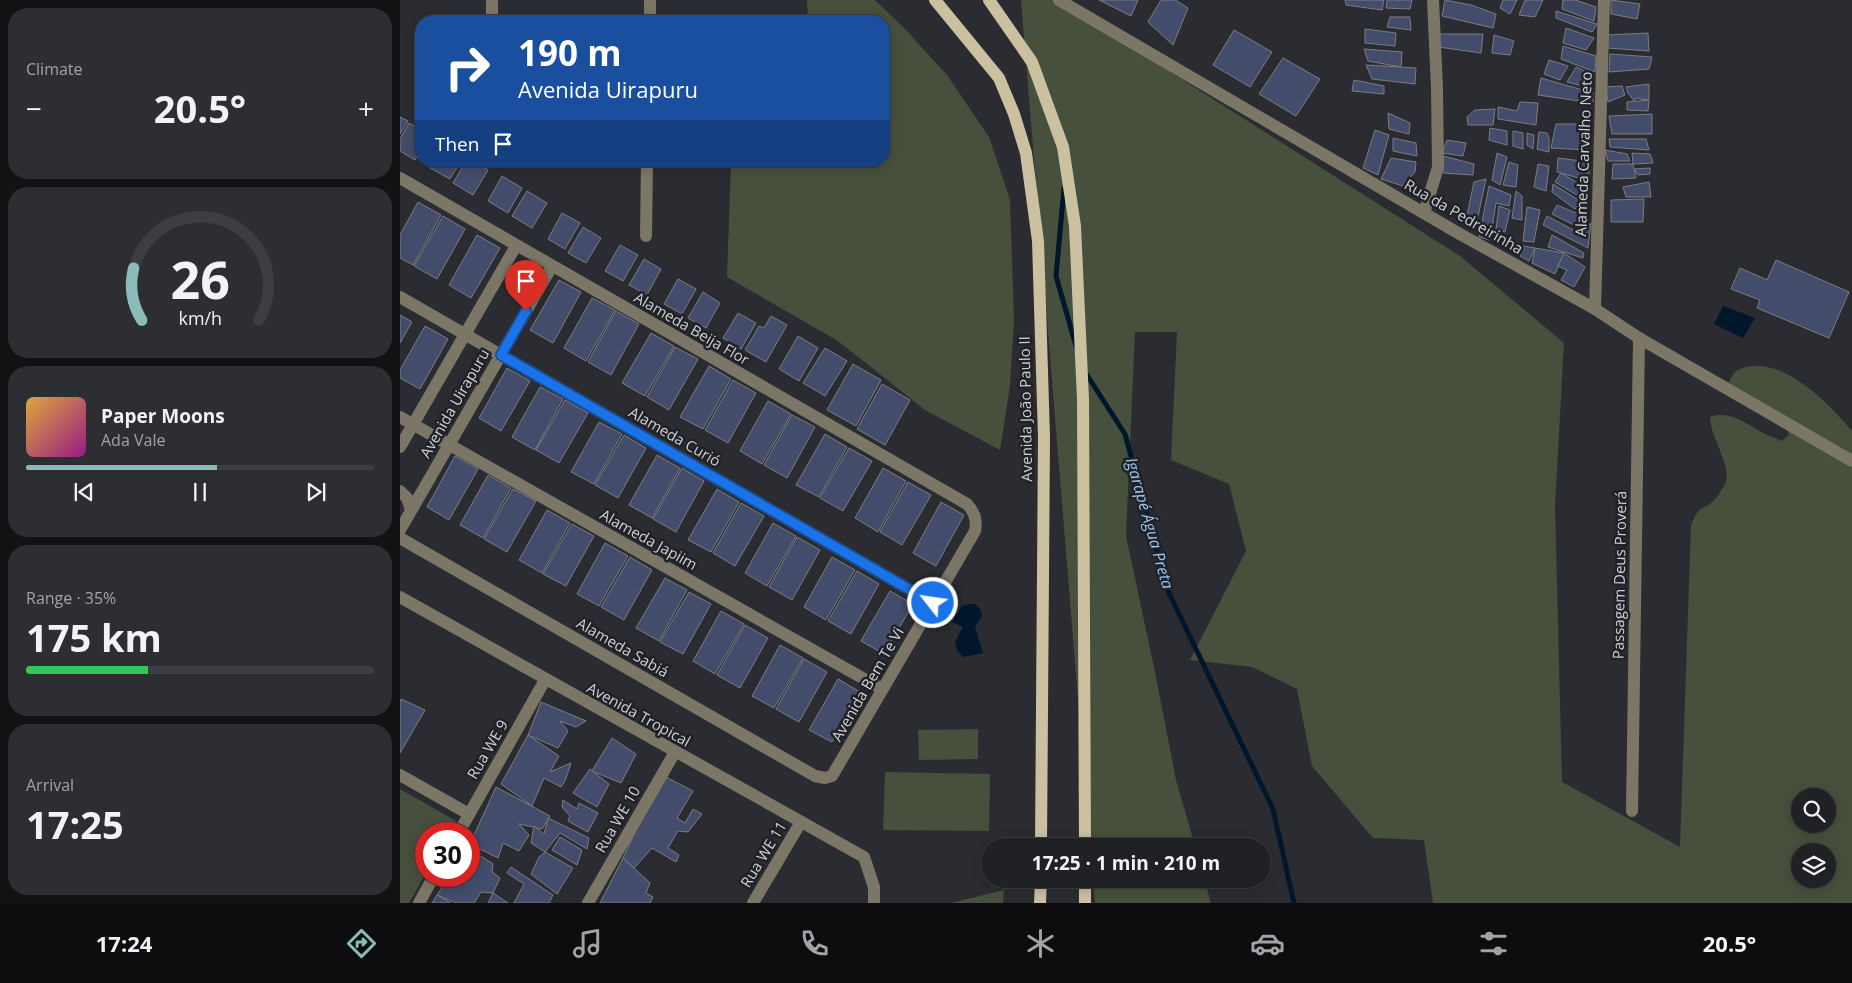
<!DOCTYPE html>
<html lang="en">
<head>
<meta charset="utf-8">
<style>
  body { margin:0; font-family:"Open Sans",sans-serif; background:#2d2e32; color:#f1f3f6; height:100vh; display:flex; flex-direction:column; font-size:19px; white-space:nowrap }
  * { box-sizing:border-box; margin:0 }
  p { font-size:16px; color:#a2a3a7 }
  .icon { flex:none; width:28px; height:28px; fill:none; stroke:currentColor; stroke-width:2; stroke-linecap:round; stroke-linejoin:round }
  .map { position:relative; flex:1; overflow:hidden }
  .details { display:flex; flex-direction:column; gap:8px; padding:8px; background:#121214; width:400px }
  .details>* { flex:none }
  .banner { position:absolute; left:15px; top:15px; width:475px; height:152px; border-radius:20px; box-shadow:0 2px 12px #0003,0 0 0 1px #3d3e42; background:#1a4fa0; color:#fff; overflow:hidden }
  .controls { position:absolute; left:1391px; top:788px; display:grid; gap:10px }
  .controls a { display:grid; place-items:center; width:45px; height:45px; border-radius:50%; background:#202125; box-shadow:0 2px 12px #0003,0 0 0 1px #3d3e42; font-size:25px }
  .speed { position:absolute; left:15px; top:822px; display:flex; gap:10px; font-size:25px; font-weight:700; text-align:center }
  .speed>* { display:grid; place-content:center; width:65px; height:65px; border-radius:50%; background:#202125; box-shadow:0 2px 12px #0003,0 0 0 1px #3d3e42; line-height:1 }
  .speed .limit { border:8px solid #d22; background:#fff; color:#111 }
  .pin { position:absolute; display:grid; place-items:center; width:42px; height:42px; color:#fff; margin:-51px -21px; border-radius:50% 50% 50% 0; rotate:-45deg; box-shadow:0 0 5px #0007 }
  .pin .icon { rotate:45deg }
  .me { position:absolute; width:55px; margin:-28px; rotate:300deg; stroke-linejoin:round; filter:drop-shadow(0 0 4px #0008) }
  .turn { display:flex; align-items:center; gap:18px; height:105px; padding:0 20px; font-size:22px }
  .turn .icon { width:65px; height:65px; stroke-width:2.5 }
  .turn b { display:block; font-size:35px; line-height:42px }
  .then { display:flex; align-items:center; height:48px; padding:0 20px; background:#0003; gap:10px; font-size:19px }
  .big { font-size:38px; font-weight:700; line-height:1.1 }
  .details .card { flex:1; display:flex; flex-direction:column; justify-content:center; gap:8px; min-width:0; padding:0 18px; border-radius:20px; background:#2d2e32 }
  .details .dial { align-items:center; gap:0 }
  .dial svg { height:130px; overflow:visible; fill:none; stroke:#3d3e42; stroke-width:7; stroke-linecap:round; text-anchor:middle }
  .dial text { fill:#f1f3f6; stroke:none }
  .song { display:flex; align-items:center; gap:15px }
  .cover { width:60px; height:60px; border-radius:8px; background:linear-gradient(135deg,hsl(40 70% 55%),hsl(310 70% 35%)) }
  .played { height:5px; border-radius:2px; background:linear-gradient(90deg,#8bbbb9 55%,#3d3e42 55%) }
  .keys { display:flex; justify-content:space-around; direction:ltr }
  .heat { display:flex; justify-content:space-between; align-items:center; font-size:28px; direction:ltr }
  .charge { height:8px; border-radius:4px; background:linear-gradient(90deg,#34c759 35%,#3d3e42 0) }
  .trip { position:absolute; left:581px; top:838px; width:290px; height:50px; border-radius:25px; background:#202125; box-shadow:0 2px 12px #0003,0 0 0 1px #3d3e42; font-weight:700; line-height:50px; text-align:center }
  .dock { display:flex; height:80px; justify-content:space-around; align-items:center; background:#0d0d0f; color:#a2a3a7 }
  .dock .icon { width:35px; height:35px }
  .dock .active { color:#8bbbb9 }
  .dock b { font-size:22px; color:#f1f3f6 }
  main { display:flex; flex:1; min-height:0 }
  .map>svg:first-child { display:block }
  .green { fill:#47503c; fill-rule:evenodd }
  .water { fill:#00162b }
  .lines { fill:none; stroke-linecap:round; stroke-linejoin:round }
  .stream { stroke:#00162b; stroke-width:5 }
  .building { fill:#434c6a; stroke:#7b7d83 }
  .minor { stroke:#7c7667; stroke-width:12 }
  .major { stroke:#cbc0a0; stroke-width:12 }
  .route-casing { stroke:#114b97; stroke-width:12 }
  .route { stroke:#1a73e8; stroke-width:9 }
  .labels { text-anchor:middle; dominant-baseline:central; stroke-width:5; stroke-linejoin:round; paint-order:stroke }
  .street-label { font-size:15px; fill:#d0d1d4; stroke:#212227 }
  .water-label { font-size:16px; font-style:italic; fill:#97caf6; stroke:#212227 }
</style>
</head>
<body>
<main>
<section class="details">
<div class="card"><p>Climate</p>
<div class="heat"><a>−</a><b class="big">20.5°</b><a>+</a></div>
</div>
<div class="card dial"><svg viewBox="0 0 100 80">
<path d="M14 69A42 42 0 1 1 86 69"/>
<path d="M14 69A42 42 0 0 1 9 37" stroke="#8bbbb9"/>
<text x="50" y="56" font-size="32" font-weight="700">26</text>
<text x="50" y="72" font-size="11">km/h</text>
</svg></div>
<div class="card">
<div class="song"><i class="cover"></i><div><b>Paper Moons</b><p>Ada Vale</p></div></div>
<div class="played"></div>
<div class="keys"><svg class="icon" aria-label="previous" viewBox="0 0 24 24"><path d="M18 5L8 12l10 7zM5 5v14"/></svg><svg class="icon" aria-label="pause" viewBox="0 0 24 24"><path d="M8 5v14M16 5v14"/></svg><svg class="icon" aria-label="next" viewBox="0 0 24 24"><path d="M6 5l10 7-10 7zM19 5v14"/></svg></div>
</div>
<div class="card"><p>Range · 35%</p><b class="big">175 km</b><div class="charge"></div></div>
<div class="card"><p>Arrival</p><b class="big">17:25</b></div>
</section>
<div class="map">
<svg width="1452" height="903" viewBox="0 0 1452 903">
  <rect width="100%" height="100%" fill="#2b2c31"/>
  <!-- green -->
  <g class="green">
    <polygon points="407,0 475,0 506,30 547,75 589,137 610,200 614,320 610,386 600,450 525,410 438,341 327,277 331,161 484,161 484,21 408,21"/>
    <path d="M621,0H657L1060,256L1164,343L1155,506L1162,782L1280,847L1291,525C1293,519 1296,513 1301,509C1305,506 1308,506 1311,503C1317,498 1321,491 1325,484C1333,467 1310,437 1310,417C1331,410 1346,424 1363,433C1369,436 1376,438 1382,441L1389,435L1387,426L1328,388C1330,376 1334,369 1347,367C1387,359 1429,404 1452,431V903H1033L1024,840L973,838L912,766L897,689L852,667L790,660L846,551L829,484L771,460L777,332H735L726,536L755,672L776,780L795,846H690ZM1400,796H1428V824H1400ZM1400,851H1428V879H1400Z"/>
    <polygon points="578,729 578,759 519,760 518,730"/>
    <polygon points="485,772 590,774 589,831 483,830"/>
    <polygon points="0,789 56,821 49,834 26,834 26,873 9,903 0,903"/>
    <polygon points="693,879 804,879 811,903 695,903"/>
    <polygon points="604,890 603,903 551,903"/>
  </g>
  <!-- water -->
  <g class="water">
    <polygon points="1323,306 1355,318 1343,338 1314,324"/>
    <polygon points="571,604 575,604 580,609 582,616 575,627 583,653 563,657 557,650 555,642 563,627 552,622 562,606"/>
  </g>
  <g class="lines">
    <!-- stream -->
    <g class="stream">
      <polyline points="664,188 656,276 676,346"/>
      <polyline points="685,372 725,434 768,591 873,809 894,903"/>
    </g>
  </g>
  <!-- building -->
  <g class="building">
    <polygon points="699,0 738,0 731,16"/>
    <polygon points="761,0 775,0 788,8 773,45 748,22"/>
    <polygon points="945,0 984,0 982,10 946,5"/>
    <polygon points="987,0 1012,0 1010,9 986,8"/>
    <polygon points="1045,0 1071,5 1096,14 1093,28 1042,16"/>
    <polygon points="1103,0 1117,0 1110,14 1100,8"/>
    <polygon points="1125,0 1143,0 1135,17 1119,15"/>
    <polygon points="1163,0 1175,0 1196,7 1194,21 1162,9"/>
    <polygon points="1211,0 1240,4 1237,19 1211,14"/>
    <polygon points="1156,11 1197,24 1192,32 1156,18"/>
    <polygon points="990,17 1010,17 1011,30 987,27"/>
    <polygon points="1166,28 1194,38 1186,50 1163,43"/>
    <polygon points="965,29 996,33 995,46 965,43"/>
    <polygon points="834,30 872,52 850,87 813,65"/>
    <polygon points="1248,33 1249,51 1207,48 1207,35"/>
    <polygon points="1038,34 1083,34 1081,53 1038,47"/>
    <polygon points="1094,35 1114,41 1110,55 1092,53"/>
    <polygon points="1163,46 1196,56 1195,72 1161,59"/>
    <polygon points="964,49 1002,52 1001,67 968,61"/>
    <polygon points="1210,54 1252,57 1249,69 1209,72"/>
    <polygon points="883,58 920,79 896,116 859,94"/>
    <polygon points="1149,60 1168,66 1160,80 1144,74"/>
    <polygon points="966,65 1016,68 1015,84 972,79"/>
    <polygon points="1176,67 1193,75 1191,88 1167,82"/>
    <polygon points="1141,78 1193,93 1193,103 1138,95"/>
    <polygon points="954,80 984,86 984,94 952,91"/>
    <polygon points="1249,84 1249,100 1235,98 1235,102 1228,93 1226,87"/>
    <polygon points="1222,86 1225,95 1208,102 1206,87"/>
    <polygon points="1249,100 1248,111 1227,110 1227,102"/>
    <polygon points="1120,102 1138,103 1136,125 1098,119 1098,107 1117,111"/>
    <polygon points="1095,109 1093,125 1068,125 1067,117 1075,110"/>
    <polygon points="988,113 1010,123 1009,134 989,129"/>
    <polygon points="1252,114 1252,134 1212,134 1209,116"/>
    <polygon points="0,117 8,121 0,134"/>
    <polygon points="9,123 21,130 21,150 15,160 0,151 0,139"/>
    <polygon points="1156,124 1191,124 1186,150 1151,148"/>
    <polygon points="1090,128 1107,131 1107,145 1089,140"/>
    <polygon points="975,130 989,135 978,175 963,168"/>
    <polygon points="1113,131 1123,133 1123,149 1113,146"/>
    <polygon points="1139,132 1147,133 1149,138 1149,152 1137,149"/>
    <polygon points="1127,133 1134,135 1133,149 1127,145"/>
    <polygon points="993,138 1016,143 1017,156 993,151"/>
    <polygon points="1209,139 1246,139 1249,150 1210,147"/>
    <polygon points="1047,140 1066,143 1063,156 1042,153"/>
    <polygon points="1205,150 1227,154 1230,161 1208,161"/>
    <polygon points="1097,153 1107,157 1100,185 1092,180"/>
    <polygon points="1232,153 1250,154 1253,163 1233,164"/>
    <polygon points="1043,156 1074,164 1073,175 1043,173"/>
    <polygon points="991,158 1016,162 1015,172 1003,186 981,179"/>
    <polygon points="1158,158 1189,162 1189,181 1157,172"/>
    <polygon points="34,161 61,161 50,179 30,168"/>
    <polygon points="66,161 74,161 88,170 73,195 53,183"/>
    <polygon points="1109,162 1118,165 1116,187 1103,185"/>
    <polygon points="1138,164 1149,166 1146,191 1134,187"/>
    <polygon points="1213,164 1233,164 1236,178 1212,179"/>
    <polygon points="1250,168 1250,174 1238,175 1234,169"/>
    <polygon points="1161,173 1188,189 1180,197 1155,182"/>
    <polygon points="102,176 122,188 108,213 88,201"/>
    <polygon points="1086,179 1077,221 1066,220 1074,182"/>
    <polygon points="1249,182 1251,197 1226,197 1223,187"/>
    <polygon points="1153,184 1180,201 1175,209 1152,192"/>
    <polygon points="1089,186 1111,195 1109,206 1096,203 1090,240 1079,237"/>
    <polygon points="127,191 147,203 132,228 112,216"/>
    <polygon points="1116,191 1122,196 1122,220 1112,218"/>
    <polygon points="1244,199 1243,222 1211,222 1211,200"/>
    <polygon points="18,202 41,215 13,265 0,258 0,235"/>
    <polygon points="1157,205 1185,217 1180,228 1152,214"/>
    <polygon points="1099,206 1110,210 1105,232 1096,229"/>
    <polygon points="1127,207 1140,210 1134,242 1123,241"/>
    <polygon points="162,213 180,223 165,249 148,239"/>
    <polygon points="43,216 65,229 37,279 14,266"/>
    <polygon points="1147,216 1179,233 1191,223 1188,248 1143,225"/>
    <polygon points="183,227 201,238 186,263 168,253"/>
    <polygon points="77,235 100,248 71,298 49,285"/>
    <polygon points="1152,235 1184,253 1183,258 1148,247"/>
    <polygon points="220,245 238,255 223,281 205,271"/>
    <polygon points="1123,246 1135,248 1129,261 1120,256"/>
    <polygon points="1135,248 1164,253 1155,274 1132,263"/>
    <polygon points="1164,253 1185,267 1174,287 1161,280 1167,270 1158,266"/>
    <polygon points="244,259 261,269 247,295 229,285"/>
    <polygon points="1376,260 1449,292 1429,338 1357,308 1360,300 1331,289 1340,268 1367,280"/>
    <polygon points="278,279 296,289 282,314 264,304"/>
    <polygon points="159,280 181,292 153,343 130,330"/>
    <polygon points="303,292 320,303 306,328 288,318"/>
    <polygon points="192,298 215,310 186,361 164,348"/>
    <polygon points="216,311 239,324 211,375 188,362"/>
    <polygon points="338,313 356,323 341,349 323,338"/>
    <polygon points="0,315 12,322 0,343"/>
    <polygon points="371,316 387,325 366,362 345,350 359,326 364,328"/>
    <polygon points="25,326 48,339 20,389 0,378 0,370"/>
    <polygon points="251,333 274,346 245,396 222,383"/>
    <polygon points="398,336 418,348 399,381 379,369"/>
    <polygon points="275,347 298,359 269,410 247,397"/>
    <polygon points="425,348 447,361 425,396 403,383"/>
    <polygon points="453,364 481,380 456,426 427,410"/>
    <polygon points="309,366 331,379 303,429 280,417"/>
    <polygon points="107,368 130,381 101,431 79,418"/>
    <polygon points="333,380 356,393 328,443 305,430"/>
    <polygon points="482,384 510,400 485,445 457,429"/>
    <polygon points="140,387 163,399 135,450 112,437"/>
    <polygon points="165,400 188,413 159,463 136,450"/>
    <polygon points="368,401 391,414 362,464 340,451"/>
    <polygon points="392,415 415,427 387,478 364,465"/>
    <polygon points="199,422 222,434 194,484 171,472"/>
    <polygon points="425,434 447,447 419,497 396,485"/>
    <polygon points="224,435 246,448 218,498 195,485"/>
    <polygon points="449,448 472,461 443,511 420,498"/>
    <polygon points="257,455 280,468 252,518 229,505"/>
    <polygon points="55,456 78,469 49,520 27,507"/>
    <polygon points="282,468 304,481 276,532 253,519"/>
    <polygon points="483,468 506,481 478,532 455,518"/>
    <polygon points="88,475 111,488 83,538 60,525"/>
    <polygon points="508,482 531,495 502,545 480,532"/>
    <polygon points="113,489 136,501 107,552 84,539"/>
    <polygon points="317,489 339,502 311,552 288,540"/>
    <polygon points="541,502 564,515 536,566 513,553"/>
    <polygon points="341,503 364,516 335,566 313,553"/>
    <polygon points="147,510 170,523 142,573 119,560"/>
    <polygon points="373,523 396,536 367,586 345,573"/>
    <polygon points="172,524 194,536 166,586 143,574"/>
    <polygon points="397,537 420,550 392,600 369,587"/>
    <polygon points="205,543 228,556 199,606 177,594"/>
    <polygon points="230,557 252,570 224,620 201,607"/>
    <polygon points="432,557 455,570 426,620 404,607"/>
    <polygon points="457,571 479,584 451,634 428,621"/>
    <polygon points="265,578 287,590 259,641 236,628"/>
    <polygon points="490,591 513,604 484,654 461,641"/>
    <polygon points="289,592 311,604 283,654 260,642"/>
    <polygon points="321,611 344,624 315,674 293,661"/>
    <polygon points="345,625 368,638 340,688 317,675"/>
    <polygon points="380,645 403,658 374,708 352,696"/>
    <polygon points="404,659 427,672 399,722 376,709"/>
    <polygon points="438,679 460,692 432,742 409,730"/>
    <polygon points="1,699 25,710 0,753 0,702"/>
    <polygon points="141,702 186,721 176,727 160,721 168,731 158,748 128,735"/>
    <polygon points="128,735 159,756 150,772 171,763 165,781 161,787 144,778 132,806 101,784"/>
    <polygon points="212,738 236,754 221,783 192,771"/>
    <polygon points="190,769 209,784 197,807 173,793"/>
    <polygon points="262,775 293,791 277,818 285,823 293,809 302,814 288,832 278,831 268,848 279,855 276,862 252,848 234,868 223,858"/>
    <polygon points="96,787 150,816 142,829 119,824 129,835 119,851 103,843 98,858 70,844"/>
    <polygon points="163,800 177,809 179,803 198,813 188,832 168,821 170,816 162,807"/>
    <polygon points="148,818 189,838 187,849 160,833 145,852 131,843 134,826 144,834"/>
    <polygon points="160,837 182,850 177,865 152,850"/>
    <polygon points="70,849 93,864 92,872 100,878 93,893 81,892 74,903 56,903 37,895 50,876 69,876 69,851"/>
    <polygon points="145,852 173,868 157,894 131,874 139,857"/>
    <polygon points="223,858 250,883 246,893 253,897 250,903 200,903"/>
    <polygon points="111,867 153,895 149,903 114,903 124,884 107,873"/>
    <polygon points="93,893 108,903 88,903"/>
    <polygon points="37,895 51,903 32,903"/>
  </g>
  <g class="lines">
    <!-- minor -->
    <g class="minor">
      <polyline points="659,0 1058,233 1195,309 1239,338 1452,461"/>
      <polyline points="92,21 92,0"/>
      <polyline points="250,21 250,0"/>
      <path d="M0,178L567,504C575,513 577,520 575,531L432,776L425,778L415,776L0,538"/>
      <polyline points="1024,213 1038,167 1037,88 1033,0"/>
      <polyline points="246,236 247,161"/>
      <polyline points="0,297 533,603"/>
      <polyline points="1195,309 1204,0"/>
      <polyline points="0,417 482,689"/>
      <polyline points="0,447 116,246"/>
      <polyline points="0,491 7,498 11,510"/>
      <polyline points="0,530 152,266"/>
      <polyline points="0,597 464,857 474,887 474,903"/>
      <polyline points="0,775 69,814"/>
      <polyline points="1232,811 1239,338"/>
      <polyline points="58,834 145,680"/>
      <polyline points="19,903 34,876"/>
      <polyline points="188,903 275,752"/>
      <polyline points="353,903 401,822"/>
    </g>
    <!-- major -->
    <g class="major">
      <polyline points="535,0 599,78 614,114 626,153 638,241 644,437 641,846"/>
      <polyline points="589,0 632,62 663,147 675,226 683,399 685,846"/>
      <polyline points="685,879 685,903"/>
      <polyline points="640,903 641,879"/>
    </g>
  </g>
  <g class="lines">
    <defs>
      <polyline id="route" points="126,311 101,355 533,603"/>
    </defs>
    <!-- route casing -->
    <use href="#route" class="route-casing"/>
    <!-- route -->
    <use href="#route" class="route"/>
  </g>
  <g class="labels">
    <!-- street labels -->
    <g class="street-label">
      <text transform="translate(1183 154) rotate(-88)">Alameda Carvalho Neto</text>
      <text transform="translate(1064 216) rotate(30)">Rua da Pedreirinha</text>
      <text transform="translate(292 328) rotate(30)">Alameda Beija Flor</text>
      <text transform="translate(54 403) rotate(-60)">Avenida Uirapuru</text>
      <text transform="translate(625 409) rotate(-91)">Avenida João Paulo II</text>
      <text transform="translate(275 436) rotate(30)">Alameda Curió</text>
      <text transform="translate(249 539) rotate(29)">Alameda Japiim</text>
      <text transform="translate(1219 575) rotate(-89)">Passagem Deus Proverá</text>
      <text transform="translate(223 647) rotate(30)">Alameda Sabiá</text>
      <text transform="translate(467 684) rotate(-60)">Avenida Bem Te Vi</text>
      <text transform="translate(239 714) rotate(29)">Avenida Tropical</text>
      <text transform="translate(87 749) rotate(-60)">Rua WE 9</text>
      <text transform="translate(217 819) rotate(-60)">Rua WE 10</text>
      <text transform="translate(363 854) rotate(-59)">Rua WE 11</text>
    </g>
    <!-- water labels -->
    <g class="water-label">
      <text transform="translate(750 523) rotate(74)">Igarapé Água Preta</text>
    </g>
  </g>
</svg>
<div class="controls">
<a><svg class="icon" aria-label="search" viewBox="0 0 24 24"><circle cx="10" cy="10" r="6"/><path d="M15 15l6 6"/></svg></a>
<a><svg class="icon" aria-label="layers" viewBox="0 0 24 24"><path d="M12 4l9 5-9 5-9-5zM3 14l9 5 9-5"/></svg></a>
</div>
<div class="speed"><div class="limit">30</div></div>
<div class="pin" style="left:126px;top:311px;background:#d93025"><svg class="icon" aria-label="arrive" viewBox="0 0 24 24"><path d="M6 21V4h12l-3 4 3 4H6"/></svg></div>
<svg class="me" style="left:533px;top:603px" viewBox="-20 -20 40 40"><circle r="17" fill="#1a73e8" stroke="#fff" stroke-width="3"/><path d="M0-11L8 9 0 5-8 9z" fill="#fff"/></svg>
<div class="trip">17:25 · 1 min · 210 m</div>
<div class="banner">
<div class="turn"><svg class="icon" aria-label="right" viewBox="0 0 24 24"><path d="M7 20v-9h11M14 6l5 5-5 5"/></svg><div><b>190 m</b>Avenida Uirapuru</div></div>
<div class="then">Then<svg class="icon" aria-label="arrive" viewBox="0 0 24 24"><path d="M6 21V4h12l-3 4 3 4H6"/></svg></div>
</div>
</div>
</main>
<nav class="dock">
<b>17:24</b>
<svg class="icon active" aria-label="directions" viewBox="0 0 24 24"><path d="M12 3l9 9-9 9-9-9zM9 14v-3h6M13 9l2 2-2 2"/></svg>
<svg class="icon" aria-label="music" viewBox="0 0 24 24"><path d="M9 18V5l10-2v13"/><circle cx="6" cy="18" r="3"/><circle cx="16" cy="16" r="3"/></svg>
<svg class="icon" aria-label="phone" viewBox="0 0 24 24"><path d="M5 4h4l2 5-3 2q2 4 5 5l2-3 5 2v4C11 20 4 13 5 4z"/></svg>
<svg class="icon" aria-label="climate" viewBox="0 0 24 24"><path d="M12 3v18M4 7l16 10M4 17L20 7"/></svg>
<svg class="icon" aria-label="car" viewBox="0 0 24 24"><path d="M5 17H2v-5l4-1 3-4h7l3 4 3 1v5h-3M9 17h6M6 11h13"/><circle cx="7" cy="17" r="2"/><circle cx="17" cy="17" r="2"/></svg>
<svg class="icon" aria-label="filters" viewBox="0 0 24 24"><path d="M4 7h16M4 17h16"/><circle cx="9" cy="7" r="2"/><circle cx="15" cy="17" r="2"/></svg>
<b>20.5°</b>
</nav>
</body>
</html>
